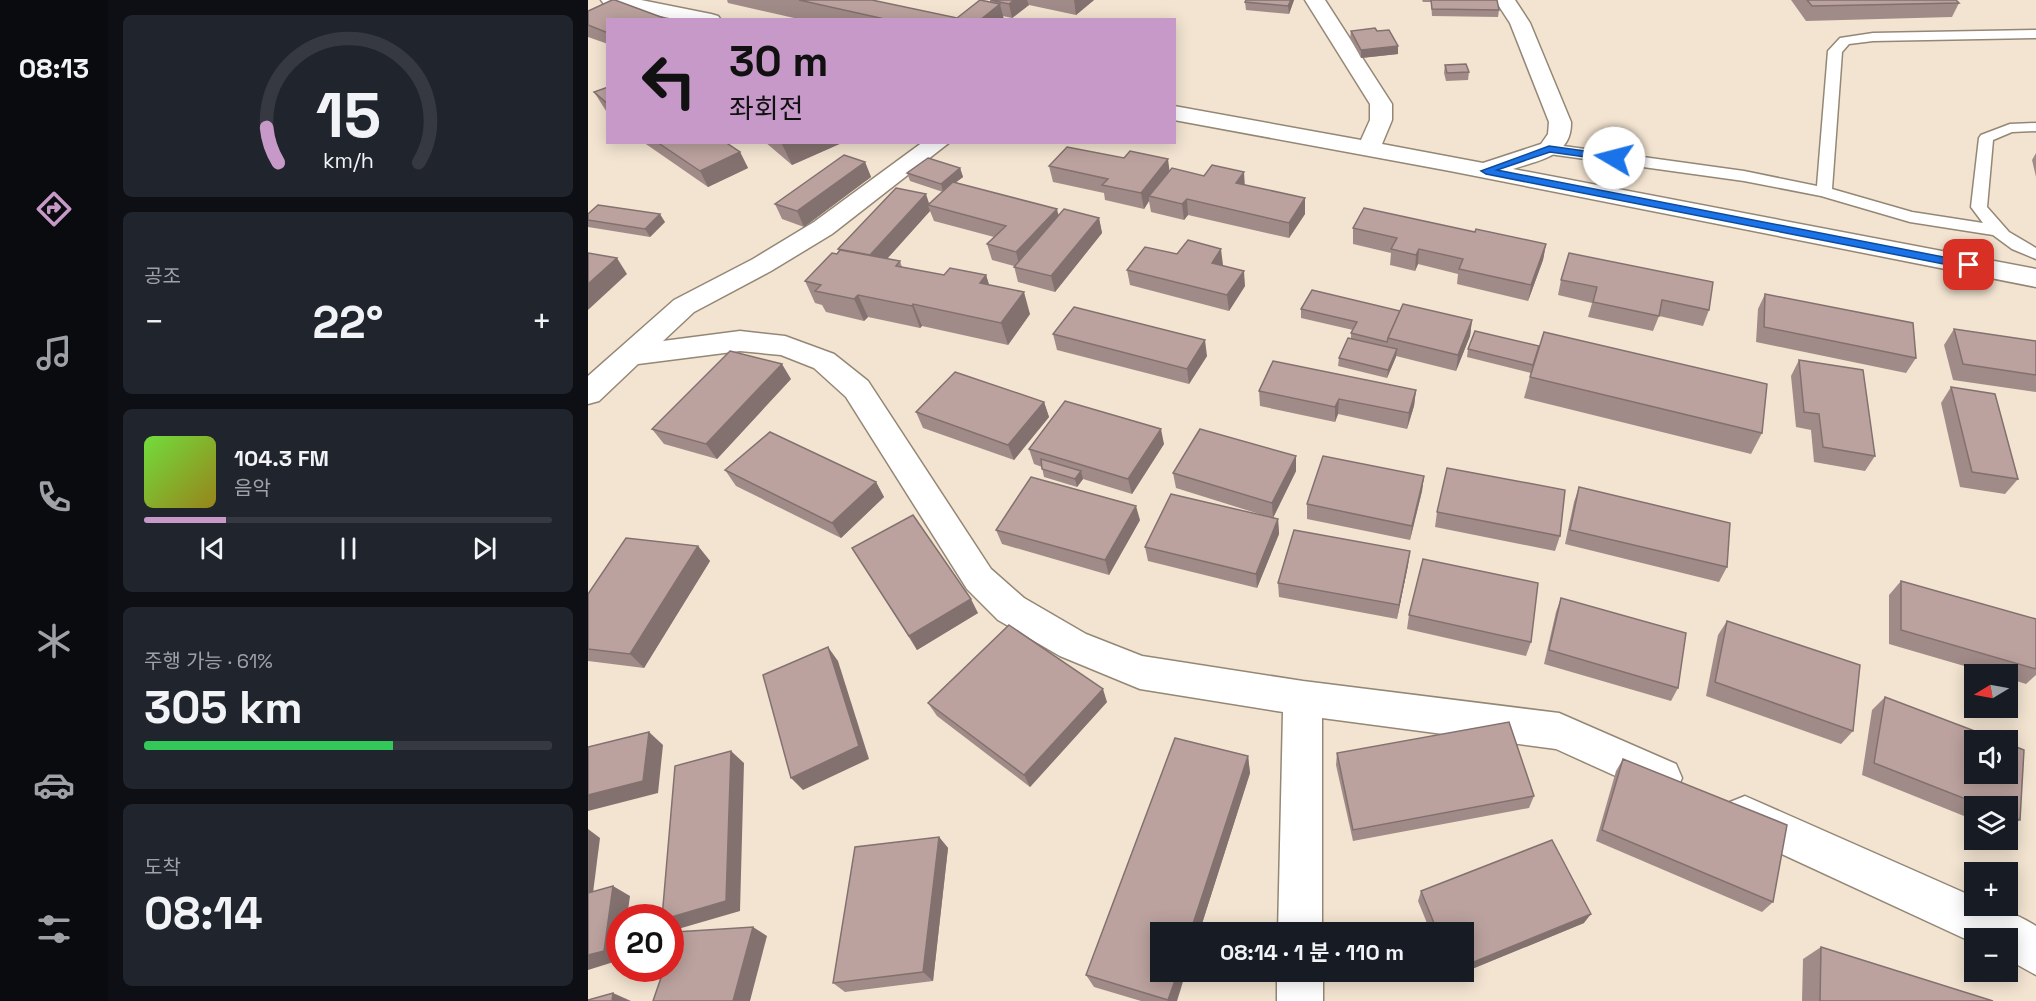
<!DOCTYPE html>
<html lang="ko">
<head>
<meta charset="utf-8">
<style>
  body { margin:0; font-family:"Space Grotesk","Noto Sans KR",sans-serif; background:#20242c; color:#f1f3f6; height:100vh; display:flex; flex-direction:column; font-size:22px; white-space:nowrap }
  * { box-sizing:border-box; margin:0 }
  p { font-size:20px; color:#9ea1a6 }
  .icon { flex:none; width:33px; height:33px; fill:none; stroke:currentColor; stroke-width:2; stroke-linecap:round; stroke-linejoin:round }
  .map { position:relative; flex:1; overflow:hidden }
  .side { display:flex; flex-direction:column; gap:15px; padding:15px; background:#0d0f14; width:480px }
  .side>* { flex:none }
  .top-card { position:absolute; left:18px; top:18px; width:570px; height:126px; border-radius:0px; box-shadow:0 3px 15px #0003; background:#c699c8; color:#111; overflow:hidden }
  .needle { width:39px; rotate:260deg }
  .controls { position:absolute; left:1376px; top:664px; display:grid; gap:12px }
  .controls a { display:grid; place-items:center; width:54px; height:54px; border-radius:0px; background:#171b24; box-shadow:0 3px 15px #0003; font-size:30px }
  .speed { position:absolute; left:18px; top:904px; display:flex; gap:12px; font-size:30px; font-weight:700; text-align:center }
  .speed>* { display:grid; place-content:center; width:78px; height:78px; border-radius:50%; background:#171b24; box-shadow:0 3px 15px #0003; line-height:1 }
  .speed .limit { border:9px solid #d22; background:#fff; color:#111 }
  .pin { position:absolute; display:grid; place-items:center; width:51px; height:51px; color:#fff; margin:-26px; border-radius:12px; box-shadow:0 3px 9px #0006 }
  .me { position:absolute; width:66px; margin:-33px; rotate:278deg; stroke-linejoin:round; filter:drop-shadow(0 0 4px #0008) }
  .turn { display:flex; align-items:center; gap:21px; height:126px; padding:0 24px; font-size:27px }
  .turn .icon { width:78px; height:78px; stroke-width:2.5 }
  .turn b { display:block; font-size:42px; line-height:51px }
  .big { font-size:45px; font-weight:600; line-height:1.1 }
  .side .widget { flex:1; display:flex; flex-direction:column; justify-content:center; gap:9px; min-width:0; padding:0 21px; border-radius:9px; background:#20242c }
  .side .dial { align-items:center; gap:0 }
  .dial svg { height:156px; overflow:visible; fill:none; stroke:#363941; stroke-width:7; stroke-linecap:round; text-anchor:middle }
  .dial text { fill:#f1f3f6; stroke:none }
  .song { display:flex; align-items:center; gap:18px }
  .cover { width:72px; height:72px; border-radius:9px; background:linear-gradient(135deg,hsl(100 70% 55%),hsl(50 70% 35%)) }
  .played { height:6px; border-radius:3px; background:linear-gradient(90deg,#c699c8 20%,#363941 20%) }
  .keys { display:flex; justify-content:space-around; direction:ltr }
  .heat { display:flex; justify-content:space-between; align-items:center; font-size:33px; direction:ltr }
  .charge { height:9px; border-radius:4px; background:linear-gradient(90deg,#34c759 61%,#363941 0) }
  .trip { position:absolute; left:562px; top:922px; width:324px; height:60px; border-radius:0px; background:#171b24; box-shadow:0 3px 15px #0003; font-weight:600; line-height:60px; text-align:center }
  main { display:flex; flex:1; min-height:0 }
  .menu { display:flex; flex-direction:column; width:108px; justify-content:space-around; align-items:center; background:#090b0e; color:#9ea1a6 }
  .menu .icon { width:42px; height:42px }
  .menu .current { color:#c699c8 }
  .menu b { font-size:27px; color:#f1f3f6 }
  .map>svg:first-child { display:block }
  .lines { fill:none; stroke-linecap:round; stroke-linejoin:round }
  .lane-casing { stroke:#948775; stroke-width:3 }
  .street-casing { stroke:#948775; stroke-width:3 }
  .lane { fill:#fff; fill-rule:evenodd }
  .street { fill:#fff; fill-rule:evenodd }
  .wall { fill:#a18b88 }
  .shaded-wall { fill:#83716f }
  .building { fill:#bba29e; stroke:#83716f; stroke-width:1.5 }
  .route { fill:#1a73e8; stroke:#114b97; stroke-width:1.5 }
</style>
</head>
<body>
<main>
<nav class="menu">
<b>08:13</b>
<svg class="icon current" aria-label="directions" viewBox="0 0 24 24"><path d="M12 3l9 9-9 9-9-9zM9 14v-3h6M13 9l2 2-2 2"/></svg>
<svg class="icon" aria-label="music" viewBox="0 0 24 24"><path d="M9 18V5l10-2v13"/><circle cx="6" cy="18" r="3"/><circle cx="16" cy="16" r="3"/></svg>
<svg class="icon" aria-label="phone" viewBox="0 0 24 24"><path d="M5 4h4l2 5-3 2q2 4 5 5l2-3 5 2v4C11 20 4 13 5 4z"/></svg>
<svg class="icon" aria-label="climate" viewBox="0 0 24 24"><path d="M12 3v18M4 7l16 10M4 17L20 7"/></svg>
<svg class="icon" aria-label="car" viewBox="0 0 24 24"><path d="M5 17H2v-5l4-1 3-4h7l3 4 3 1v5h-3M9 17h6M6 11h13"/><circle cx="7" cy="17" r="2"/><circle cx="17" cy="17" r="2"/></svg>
<svg class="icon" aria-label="filters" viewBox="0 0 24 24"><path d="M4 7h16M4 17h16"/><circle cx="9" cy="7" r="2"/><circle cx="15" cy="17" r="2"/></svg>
</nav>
<section class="side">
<div class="widget dial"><svg viewBox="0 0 100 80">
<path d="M14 69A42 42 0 1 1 86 69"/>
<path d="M14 69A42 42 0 0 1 8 51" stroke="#c699c8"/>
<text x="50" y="56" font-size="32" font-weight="700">15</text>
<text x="50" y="72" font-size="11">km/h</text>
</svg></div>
<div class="widget"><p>공조</p>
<div class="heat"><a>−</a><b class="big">22°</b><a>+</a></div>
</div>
<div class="widget">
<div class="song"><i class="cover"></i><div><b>104.3 FM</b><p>음악</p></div></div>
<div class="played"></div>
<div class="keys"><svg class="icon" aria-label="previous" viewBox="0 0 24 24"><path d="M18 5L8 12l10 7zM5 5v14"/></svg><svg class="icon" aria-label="pause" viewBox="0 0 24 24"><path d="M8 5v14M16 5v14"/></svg><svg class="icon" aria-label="next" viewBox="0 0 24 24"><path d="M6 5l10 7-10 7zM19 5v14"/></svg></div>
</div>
<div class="widget"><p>주행 가능 · 61%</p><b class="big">305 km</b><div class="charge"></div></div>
<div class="widget"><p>도착</p><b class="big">08:14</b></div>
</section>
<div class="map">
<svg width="1448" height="1001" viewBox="0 0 1448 1001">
  <rect width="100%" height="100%" fill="#f3e4d1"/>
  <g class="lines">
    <defs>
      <polygon id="lane" points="1448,30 1448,38 1285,41 1261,44 1254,52 1244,189 1324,212 1395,223 1383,207 1391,138 1393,135 1422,124 1448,123 1448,131 1424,132 1405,140 1399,207 1421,232 1448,248 1448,259 1424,249 1405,235 1322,222 1233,196 1156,181 961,154 953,149 961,144 1156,171 1229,186 1240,51 1252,38 1285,33"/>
      <g id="street">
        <polygon points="13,0 53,0 123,14 130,16 133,20 91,20 16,4"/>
        <path d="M717,0H737L804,104V120L794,144L895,163L953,144L960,134L961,122L922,23L907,0H927L942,23L983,122C984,156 952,160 925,169L1448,269V287L862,171L586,120V106L773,140L782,120V104Z"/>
        <polygon points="335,142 362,142 244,234 183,271 106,312 75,341 152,331 197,336 246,354 280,381 403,569 436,598 498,634 554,656 715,681 971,713 1088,764 1094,778 1088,792 1074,797 968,749 734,718 734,933 690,933 695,712 552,689 472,656 410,620 379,589 258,397 226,368 193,355 152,351 50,364 11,401 0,404 0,376 86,300 165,259 226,222"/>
        <path d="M1157,796L1386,897V906C1409,906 1429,914 1448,926V975L1419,959V939H1386V943L1142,830L1136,816L1142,802Z"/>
        <rect x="689" y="972" width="46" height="29"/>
      </g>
    </defs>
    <!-- lane casing -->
    <use href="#lane" class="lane-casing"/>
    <!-- street casing -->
    <use href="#street" class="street-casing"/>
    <!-- lane -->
    <use href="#lane" class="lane"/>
    <!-- street -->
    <use href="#street" class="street"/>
  </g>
  <!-- wall -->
  <g class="wall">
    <polygon points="139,0 284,0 369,18 392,0 402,2 402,0 506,0 488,15 441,5 424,18 415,16 416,20 215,20 140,3"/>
    <polygon points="706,0 701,14 658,10 657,2"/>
    <polygon points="834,0 909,0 911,10 910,17 844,16 843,2 835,2"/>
    <polygon points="1203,0 1368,0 1371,3 1364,17 1218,21"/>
    <polygon points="0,11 20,20 20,44 0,37"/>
    <polygon points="763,31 789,31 810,54 773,58 762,38"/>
    <polygon points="857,65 881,72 880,80 858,81 856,73"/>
    <polygon points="20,87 20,114 6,92"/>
    <polygon points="55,142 137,142 152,152 160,168 120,187"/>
    <polygon points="177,142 256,142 204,165"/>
    <polygon points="1448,153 1448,177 1444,160"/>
    <polygon points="277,162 283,177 216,227 194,219 187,204"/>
    <polygon points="461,166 581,171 656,185 717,198 717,214 701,238 600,215 596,220 563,212 561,201 556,209 517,200 516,193 465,182"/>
    <polygon points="372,168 375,177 367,183 471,215 511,218 514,233 467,292 430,282 426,266 404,260 399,244 406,237 346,221 342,211 299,259 312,261 314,267 356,275 398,275 401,285 442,314 420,345 334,326 332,328 280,317 276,321 238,312 234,305 227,303 217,281 249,254 251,251 250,249 342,204 355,192 322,181 319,173"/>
    <polygon points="0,214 77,222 62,237 0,227"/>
    <polygon points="765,228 887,232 958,244 955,260 940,301 869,284 870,274 830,264 827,271 802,265 803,253 765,244"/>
    <polygon points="589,254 635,265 634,266 657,286 641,311 542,285 539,270"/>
    <polygon points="973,280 1121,310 1115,326 1071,316 1065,331 1000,317 1004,303 970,295"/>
    <polygon points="1177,294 1328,358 1318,373 1168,342 1170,309"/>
    <polygon points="713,309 812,311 884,320 882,336 868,371 808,356 799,378 750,366 751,358 763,338 763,333 765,330 713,318"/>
    <polygon points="1366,329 1448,341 1448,392 1365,380 1356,345"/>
    <polygon points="887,331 1174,433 1163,454 936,398 943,373 879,357 880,349"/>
    <polygon points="465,334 619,356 601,384 469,350"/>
    <polygon points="1211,360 1287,456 1277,471 1226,462 1223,430 1208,427 1203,376"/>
    <polygon points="203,379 129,459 76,444 64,429"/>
    <polygon points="1363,387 1430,479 1417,494 1372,487 1353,403"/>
    <polygon points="828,390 826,406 819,429 750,414 747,422 672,406 671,391"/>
    <polygon points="456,402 461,417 426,460 335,428 328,412"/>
    <polygon points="576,444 544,494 495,479 489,487 456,477 454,467 446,464 441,449"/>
    <polygon points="137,470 288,482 296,497 253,538 148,486"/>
    <polygon points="708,471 685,518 690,519 691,534 669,588 560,561 557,547 684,518 588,488 585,473"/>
    <polygon points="836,476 834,491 822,540 719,519 719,504"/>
    <polygon points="991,487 1139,567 1131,582 977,544 986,502"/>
    <polygon points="849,512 972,536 967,551 847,527"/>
    <polygon points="552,520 521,575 414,544 408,530"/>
    <polygon points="110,546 122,561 56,668 0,661 0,594"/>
    <polygon points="264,548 390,613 329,650"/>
    <polygon points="820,565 809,619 691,597 690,583"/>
    <polygon points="1313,581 1448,619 1448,675 1438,684 1419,678 1419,675 1407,675 1301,644 1301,595"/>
    <polygon points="973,598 1090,688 1083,701 956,664 968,612"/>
    <polygon points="821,615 943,642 938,656 819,629"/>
    <polygon points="1139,621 1265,731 1253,744 1118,696 1130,635"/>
    <polygon points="1297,697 1413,741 1386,741 1386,774 1419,774 1419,743 1436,750 1432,820 1419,829 1419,807 1386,807 1386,820 1274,775 1284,710"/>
    <polygon points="519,702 442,787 349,716 340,703"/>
    <polygon points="749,753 946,796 941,808 765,841 748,765"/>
    <polygon points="660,756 662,773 611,933 573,933 589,1001 553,1001 506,987 498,975"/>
    <polygon points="1035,759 1185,902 1174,912 1008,841 1028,771"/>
    <polygon points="351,837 360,848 345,981 257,992 245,983"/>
    <polygon points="833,891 996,923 862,978 859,972 876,972 876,933 843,933 830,901"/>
    <polygon points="1233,947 1405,1001 1214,1001 1215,959"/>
  </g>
  <!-- shaded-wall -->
  <g class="shaded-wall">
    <polygon points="426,0 439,0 441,5 424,18 421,4"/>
    <polygon points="486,0 506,0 488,15"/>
    <polygon points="703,0 706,0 701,14 700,6"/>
    <polygon points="412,4 416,20 392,20"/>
    <polygon points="810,46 810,54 773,58 773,50"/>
    <polygon points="197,142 256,142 204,165 194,144"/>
    <polygon points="152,152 160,168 120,187 112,171"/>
    <polygon points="580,159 582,174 561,196 561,201 556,209 553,193"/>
    <polygon points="277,162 283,177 216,227 209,211"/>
    <polygon points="372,168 375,177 355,192 353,184"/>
    <polygon points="656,172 657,188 648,183"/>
    <polygon points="338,194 342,206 340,205 342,211 288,271 282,255"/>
    <polygon points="717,198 717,214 701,238 701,223"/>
    <polygon points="599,199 600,215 596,220 594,204"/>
    <polygon points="469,209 473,225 432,268 428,252"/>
    <polygon points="72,214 77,222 62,237 57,229"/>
    <polygon points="511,218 514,233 467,292 463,276"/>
    <polygon points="958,244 955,260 940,301 943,285"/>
    <polygon points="633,249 635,265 625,279 624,263"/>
    <polygon points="831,249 830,264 827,271 828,255"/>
    <polygon points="29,258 39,274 0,310 0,284"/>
    <polygon points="656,271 657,286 641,311 639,295"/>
    <polygon points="398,275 405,297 392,283"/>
    <polygon points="436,292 442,314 420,345 413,323"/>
    <polygon points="270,295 280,317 276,321 266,299"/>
    <polygon points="325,304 334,326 332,328 324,306"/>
    <polygon points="884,320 882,336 868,371 870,355"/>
    <polygon points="617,340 619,356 601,384 599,369"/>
    <polygon points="809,349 808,357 799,378 800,370"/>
    <polygon points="194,364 203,379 129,459 118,444"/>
    <polygon points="828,390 826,406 819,429 821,413"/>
    <polygon points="751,399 750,414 747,422 747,407"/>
    <polygon points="456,402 461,417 426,460 420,445"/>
    <polygon points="573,429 576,444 544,494 540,479"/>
    <polygon points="708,456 708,471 685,518 684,503"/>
    <polygon points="493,471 495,479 489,487 487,479"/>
    <polygon points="836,476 834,491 822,540 824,526"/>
    <polygon points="288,482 296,497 253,538 244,523"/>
    <polygon points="548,506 552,520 521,575 517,560"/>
    <polygon points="690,519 691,534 669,588 668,574"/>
    <polygon points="110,546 122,561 56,668 42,654"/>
    <polygon points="822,551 820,565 809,619 811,605"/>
    <polygon points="383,599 390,613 329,650 321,636"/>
    <polygon points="240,647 250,661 281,759 215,790 203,778"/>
    <polygon points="515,689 519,702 442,787 436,775"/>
    <polygon points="61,732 75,745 70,793 0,811 0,795"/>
    <polygon points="143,751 156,763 152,911 90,929 82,925 82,918 80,918"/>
    <polygon points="660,756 662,773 611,933 602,933"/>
    <polygon points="0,829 12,838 5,893 0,894"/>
    <polygon points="351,837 360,848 345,981 335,972"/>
    <polygon points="25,886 42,896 39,918 32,918 32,960 0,970 0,955"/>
    <polygon points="1003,914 996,923 862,978 865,972 876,972 876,966"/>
    <polygon points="165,927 179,936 162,1001 145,1001"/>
    <polygon points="590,972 598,972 589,1001 581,1001 580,1000"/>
    <polygon points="25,993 43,1001 24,1001"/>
  </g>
  <!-- building -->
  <g class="building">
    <polygon points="24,0 27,0 81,20 20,20 20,33 0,25 0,11"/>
    <polygon points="211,0 284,0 369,18 392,0 412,4 392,20 301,20"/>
    <polygon points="403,0 426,0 421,4"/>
    <polygon points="658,0 703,0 700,6 657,2"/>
    <polygon points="843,0 909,0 911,10 844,9"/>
    <polygon points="1219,0 1368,0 1371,3 1224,6"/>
    <polygon points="787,28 789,31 801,30 810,46 773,50 763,31"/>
    <polygon points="878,64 881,72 859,73 857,65"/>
    <polygon points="20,87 20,104 6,92"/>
    <polygon points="69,142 137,142 152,152 112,171"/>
    <polygon points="479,147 536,158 542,151 580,159 553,193 514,185 520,179 461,166"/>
    <polygon points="256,155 277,162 209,211 187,204"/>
    <polygon points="340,158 372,168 353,184 319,173"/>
    <polygon points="624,165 656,172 648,183 717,198 701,223 599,199 594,204 561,196 584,168 616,176"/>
    <polygon points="365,182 469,209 428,252 399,244 418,226 340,205"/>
    <polygon points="308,188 338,194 282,255 250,249"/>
    <polygon points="10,205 72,214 57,229 0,220 0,214"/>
    <polygon points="776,208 887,232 888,229 958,244 943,285 871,269 875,259 831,249 828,255 803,249 809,238 765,228"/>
    <polygon points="476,209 511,218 463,276 426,267"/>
    <polygon points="600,240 633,249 624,263 656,271 639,295 539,270 557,247 589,254"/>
    <polygon points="252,250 312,261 308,266 356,275 362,268 398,275 392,283 436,292 413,323 325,304 324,306 270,295 266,299 227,291 233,285 217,281 244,253 249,254"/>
    <polygon points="0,253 29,258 0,284"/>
    <polygon points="981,253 1125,282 1121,310 1074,300 1071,316 1005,302 1009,287 973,280"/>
    <polygon points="724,290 812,311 800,338 799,342 763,333 769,322 713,309"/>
    <polygon points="1177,294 1325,323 1328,358 1176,327"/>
    <polygon points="815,304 884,320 870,355 800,338"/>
    <polygon points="486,307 617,340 599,369 465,334"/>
    <polygon points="1366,329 1448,341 1448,375 1375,364"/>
    <polygon points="887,331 951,346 945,365 880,349"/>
    <polygon points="956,332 1179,384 1174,433 942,377"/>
    <polygon points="760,338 809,349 800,370 751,358"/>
    <polygon points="142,351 194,364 118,444 64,429"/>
    <polygon points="1211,360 1275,370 1287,456 1235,447 1231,414 1216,412"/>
    <polygon points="685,361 828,390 821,413 751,399 747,407 671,391"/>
    <polygon points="367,372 456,402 420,445 328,412"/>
    <polygon points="1363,387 1407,394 1430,479 1384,472"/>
    <polygon points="477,401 573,429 540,479 441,449"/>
    <polygon points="612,429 708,456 684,503 585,473"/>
    <polygon points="182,432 288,482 244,523 137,470"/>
    <polygon points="735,456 836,476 824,526 719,504"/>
    <polygon points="453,459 493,471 487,479 454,469"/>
    <polygon points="859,468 977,490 972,536 849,512"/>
    <polygon points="443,477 548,506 517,560 408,530"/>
    <polygon points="991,487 1142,523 1139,567 982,530"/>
    <polygon points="583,494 690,519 668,574 557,547"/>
    <polygon points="325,515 383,599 321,636 264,548"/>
    <polygon points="706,530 822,551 811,605 690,583"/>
    <polygon points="38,538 110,546 42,654 0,649 0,594"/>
    <polygon points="835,559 950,583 943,642 821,615"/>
    <polygon points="1313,581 1448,619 1448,669 1313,630"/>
    <polygon points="973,598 1098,633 1090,688 961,650"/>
    <polygon points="1139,621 1272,665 1265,731 1127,682"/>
    <polygon points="421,625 515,689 436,775 340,703"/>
    <polygon points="240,647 271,746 203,778 175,675"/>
    <polygon points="1297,697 1413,741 1386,741 1386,774 1419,774 1419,743 1436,750 1432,820 1419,815 1419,807 1398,807 1286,763"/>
    <polygon points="921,722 946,796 765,830 749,753"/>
    <polygon points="61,732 55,781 0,795 0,747"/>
    <polygon points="587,738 660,756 602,933 573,933 573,972 590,972 580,1000 498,975"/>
    <polygon points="143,751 138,901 80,918 74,918 87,766"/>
    <polygon points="1035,759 1199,825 1185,902 1014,830"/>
    <polygon points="351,837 335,972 245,983 267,847"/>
    <polygon points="964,840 1003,914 876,966 876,933 850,933 833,891"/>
    <polygon points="25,886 16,951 0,955 0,893"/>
    <polygon points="165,927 145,1001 65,1001 76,969 82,969 82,947 87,932"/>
    <polygon points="1233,947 1405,1001 1232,1001"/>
    <polygon points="25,993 24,1001 0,1001 0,1000"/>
  </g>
  <!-- route -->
  <polygon class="route" points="961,146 1026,155 1031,158 1026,161 962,152 909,170 1381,262 1387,265 1381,269 898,174 893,171"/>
</svg>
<div class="controls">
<a><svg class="needle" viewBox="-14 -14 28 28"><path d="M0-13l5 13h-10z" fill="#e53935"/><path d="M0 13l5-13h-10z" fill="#9ea1a6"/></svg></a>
<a><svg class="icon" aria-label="sound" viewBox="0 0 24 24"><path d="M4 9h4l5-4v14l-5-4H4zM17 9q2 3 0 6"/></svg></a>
<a><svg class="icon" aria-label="layers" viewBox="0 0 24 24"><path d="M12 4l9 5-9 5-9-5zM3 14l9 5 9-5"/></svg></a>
<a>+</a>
<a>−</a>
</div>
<div class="speed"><div class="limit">20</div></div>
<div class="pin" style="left:1381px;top:265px;background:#d93025"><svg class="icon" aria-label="arrive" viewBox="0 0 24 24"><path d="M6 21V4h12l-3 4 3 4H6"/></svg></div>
<svg class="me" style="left:1026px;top:158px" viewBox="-20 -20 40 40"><circle r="19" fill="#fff"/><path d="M0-13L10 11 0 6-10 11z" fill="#1a73e8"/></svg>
<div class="trip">08:14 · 1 분 · 110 m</div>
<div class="top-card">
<div class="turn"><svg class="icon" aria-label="left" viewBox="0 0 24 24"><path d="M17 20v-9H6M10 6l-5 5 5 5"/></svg><div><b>30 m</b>좌회전</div></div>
</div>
</div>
</main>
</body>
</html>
